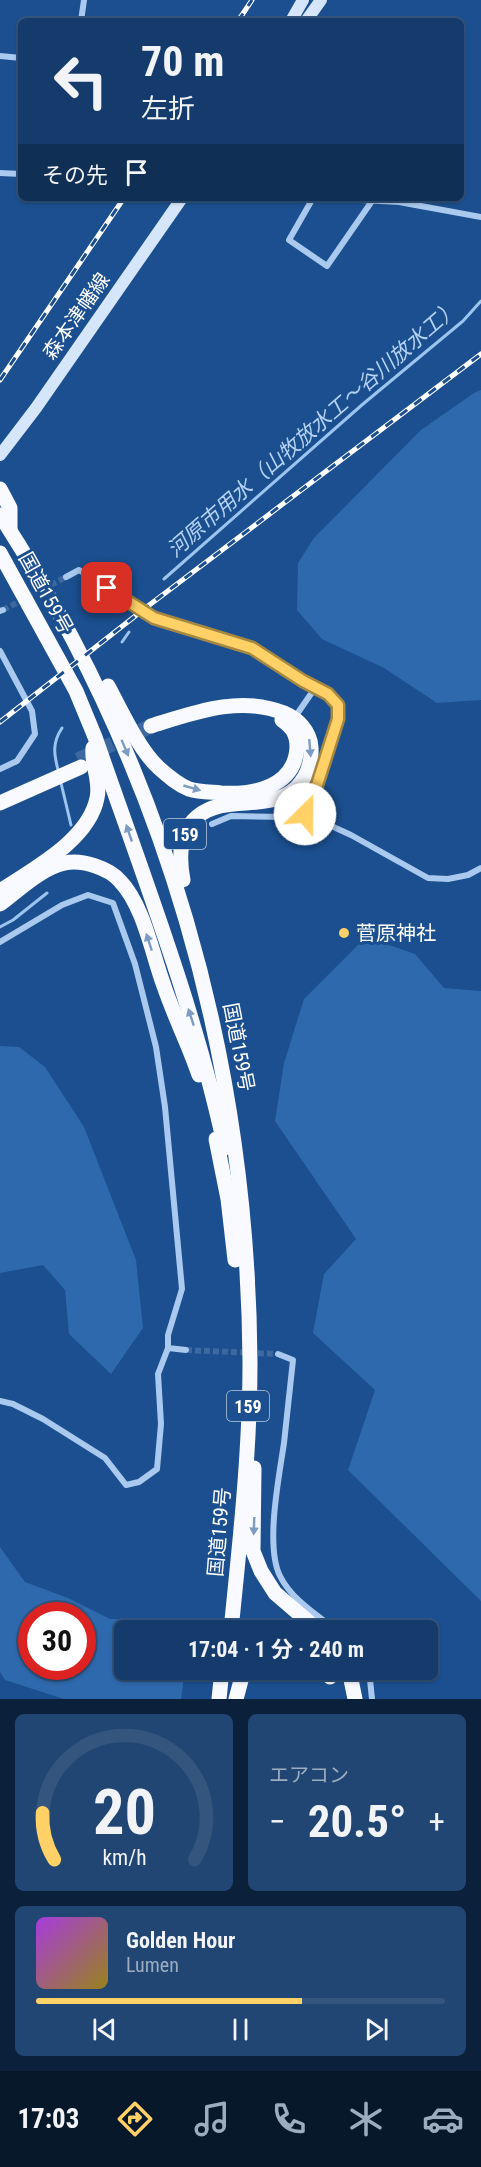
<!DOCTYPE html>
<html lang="ja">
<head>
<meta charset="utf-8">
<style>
  body { margin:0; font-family:"Roboto Condensed","Noto Sans JP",sans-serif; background:#214673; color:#f1f3f6; height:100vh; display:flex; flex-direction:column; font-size:22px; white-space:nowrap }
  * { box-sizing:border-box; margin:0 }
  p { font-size:20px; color:#9dadc1 }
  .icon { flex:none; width:33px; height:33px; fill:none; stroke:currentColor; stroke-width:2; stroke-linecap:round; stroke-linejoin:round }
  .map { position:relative; height:1699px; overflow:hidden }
  .side { display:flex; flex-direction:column; gap:15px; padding:15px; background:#0b203b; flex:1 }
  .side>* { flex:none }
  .hud { position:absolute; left:18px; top:18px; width:446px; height:183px; border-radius:9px; box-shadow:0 2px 4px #0004,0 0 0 2px #33557e; background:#143b6b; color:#f1f3f6; overflow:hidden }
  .speed { position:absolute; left:18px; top:1602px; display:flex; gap:12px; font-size:30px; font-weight:700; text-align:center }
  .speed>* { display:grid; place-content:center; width:78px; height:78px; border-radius:50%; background:#143b6b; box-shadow:0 2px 4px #0004,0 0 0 2px #33557e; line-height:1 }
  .speed .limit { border:9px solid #d22; background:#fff; color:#111 }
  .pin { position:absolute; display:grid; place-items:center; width:51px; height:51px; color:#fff; margin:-26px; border-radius:12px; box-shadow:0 3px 9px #0006 }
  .me { position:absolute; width:66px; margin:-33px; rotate:23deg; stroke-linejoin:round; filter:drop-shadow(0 0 4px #0008) }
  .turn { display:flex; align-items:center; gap:21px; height:126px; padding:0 24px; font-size:27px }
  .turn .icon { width:78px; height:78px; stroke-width:2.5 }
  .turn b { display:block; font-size:42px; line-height:51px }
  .then { display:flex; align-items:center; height:57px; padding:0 24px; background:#0003; gap:12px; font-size:22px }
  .big { font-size:45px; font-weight:700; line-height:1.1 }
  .side .tile { flex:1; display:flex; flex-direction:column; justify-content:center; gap:9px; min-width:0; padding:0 21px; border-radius:9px; background:#214673 }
  .side .dial { align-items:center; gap:0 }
  .dial svg { height:156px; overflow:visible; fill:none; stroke:#33557e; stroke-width:7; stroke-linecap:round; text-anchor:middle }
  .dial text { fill:#f1f3f6; stroke:none }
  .song { display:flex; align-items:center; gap:18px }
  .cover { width:72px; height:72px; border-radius:9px; background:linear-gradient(135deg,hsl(280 70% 55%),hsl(50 70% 35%)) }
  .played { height:6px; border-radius:3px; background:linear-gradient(90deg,#ffd166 65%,#33557e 65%) }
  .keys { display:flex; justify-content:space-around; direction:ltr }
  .heat { display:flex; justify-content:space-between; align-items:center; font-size:33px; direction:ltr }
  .side .tiles { flex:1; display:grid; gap:15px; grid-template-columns:1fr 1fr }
  .tile:last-child { grid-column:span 2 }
  .trip { position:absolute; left:114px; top:1620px; width:324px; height:60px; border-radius:9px; background:#143b6b; box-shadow:0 2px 4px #0004,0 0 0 2px #33557e; font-weight:700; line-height:60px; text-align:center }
  .dock { display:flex; height:96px; justify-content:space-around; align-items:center; background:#08182b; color:#9dadc1 }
  .dock .icon { width:42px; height:42px }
  .dock .on { color:#ffd166 }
  .dock b { font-size:27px; color:#f1f3f6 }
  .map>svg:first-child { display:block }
  .green { fill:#2e69ad; fill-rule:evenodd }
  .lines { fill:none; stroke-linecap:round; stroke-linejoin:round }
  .stream { stroke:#9cc4f0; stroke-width:3 }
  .minor-tunnel { stroke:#3d69a0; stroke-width:6; stroke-dasharray:6 3; stroke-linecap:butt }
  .trunk-tunnel { stroke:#3d69a0; stroke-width:15; stroke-dasharray:15 8; stroke-linecap:butt }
  .minor { stroke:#a9c9ee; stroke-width:6 }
  .secondary { stroke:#d6e6fa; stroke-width:12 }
  .trunk { stroke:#f8faff; stroke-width:15 }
  .rail-casing { stroke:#fff; stroke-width:5 }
  .rail { stroke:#1b4f8f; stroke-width:3; stroke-dasharray:9; stroke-linecap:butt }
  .oneway { fill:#7e9cc1 }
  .route-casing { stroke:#a68842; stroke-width:15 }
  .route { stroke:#ffd166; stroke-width:10 }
  .poi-dot { fill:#ffd166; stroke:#1b4f8f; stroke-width:2 }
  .labels { text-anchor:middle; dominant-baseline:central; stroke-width:6; stroke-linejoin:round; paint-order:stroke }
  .shield { fill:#1b4f8f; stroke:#bbcadd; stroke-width:1.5 }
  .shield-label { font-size:18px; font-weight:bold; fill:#fff }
  .street-label { font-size:20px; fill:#fff; stroke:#1b4f8f }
  .poi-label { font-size:20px; fill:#fff; stroke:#1b4f8f; text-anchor:start }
  .water-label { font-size:21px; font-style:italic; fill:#b5d3f5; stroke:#1b4f8f }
</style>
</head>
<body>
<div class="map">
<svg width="481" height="1699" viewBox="0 0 481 1699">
  <rect width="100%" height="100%" fill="#1b4f8f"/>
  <!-- green -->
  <g class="green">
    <polygon points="481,390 481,700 437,703 384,668 322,639 297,610 298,563 314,538 421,430 474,393"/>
    <polygon points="366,937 415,954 444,988 481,991 481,1601 348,1470 375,1390 313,1333 324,1274 356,1239 275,1121 284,1063 304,999"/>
    <polygon points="0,1046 19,1047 45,1067 84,1127 136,1260 143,1328 111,1374 69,1334 65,1290 43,1265 0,1273"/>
    <path d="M0,1547L25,1582L68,1598L110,1619H179L182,1630H124V1670H185L181,1699H64L5,1680L0,1672ZM32,1616H82V1666H32Z"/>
  </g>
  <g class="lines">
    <!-- stream -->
    <g class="stream">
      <polyline points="164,579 363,404 463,321 481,301"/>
      <polyline points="122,642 129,632"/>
      <path d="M58,770C54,754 52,743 62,728"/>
      <polyline points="61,783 71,825"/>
      <polyline points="0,927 13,920 47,893"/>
    </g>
    <!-- minor-tunnel -->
    <g class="minor-tunnel">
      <polyline points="3,610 66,577"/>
      <polyline points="186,1350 278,1354"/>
    </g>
    <!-- trunk-tunnel -->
    <polyline class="trunk-tunnel" points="78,760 151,726"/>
    <!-- minor -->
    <g class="minor">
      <polyline points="81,21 84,0"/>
      <polyline points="0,56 21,58"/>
      <polyline points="0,173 21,174"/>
      <polyline points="313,198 289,240 327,266 372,201"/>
      <polyline points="323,198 399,202 481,217"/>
      <polyline points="66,577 79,570 154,618 252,648 303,681 328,694 338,705 338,719 317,785 305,814"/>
      <polyline points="0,611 3,610"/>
      <polyline points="0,651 32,711 35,734 17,761 0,769"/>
      <polyline points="295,717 315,688"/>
      <polyline points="212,824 231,816 287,817 305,814 351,835 428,878 448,879 468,875 481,868"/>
      <polyline points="0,942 62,905 88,895 113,903 135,964 156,1047 165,1107 182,1289 168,1335 168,1348 186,1350"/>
      <path d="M278,1354L293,1360C290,1388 287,1416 284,1443C279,1477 265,1546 280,1576C292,1600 316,1614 336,1630"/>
      <polyline points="0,1401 13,1404 43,1419 105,1458 126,1485 139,1482 157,1469 161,1424 158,1374 168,1348"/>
      <polyline points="369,1670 372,1699"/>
    </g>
    <!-- secondary -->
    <g class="secondary">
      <polyline points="291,21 303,0"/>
      <polyline points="306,21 321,0"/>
      <polyline points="0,455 36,408 182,198"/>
    </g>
    <!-- trunk -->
    <g class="trunk">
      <polyline points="0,489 10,508 10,530"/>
      <path d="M0,515C165,769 248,1059 250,1362C250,1452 240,1541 231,1630"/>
      <path d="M0,553L76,691L95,737C142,873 195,1008 225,1148"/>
      <path d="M108,686C121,710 139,750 159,768C168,776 177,784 189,789C199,792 211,792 221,793C254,795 295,787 297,747C297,734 292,727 282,720"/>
      <path d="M151,726C193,713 240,695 284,713C298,719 310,731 311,747C312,763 308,776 296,788C269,813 225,793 197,817C178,833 179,859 183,880"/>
      <polyline points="0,803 81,767"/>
      <path d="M0,891C33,869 89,840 97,798C101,781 91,764 93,748"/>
      <path d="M0,904C19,890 41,868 65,863C81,859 109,868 120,881C144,906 152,954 164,986C174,1016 189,1045 199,1075"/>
      <polyline points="216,1139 228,1199 235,1260"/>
      <polyline points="254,1468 253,1551 261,1571 275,1593 318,1630"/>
      <polyline points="323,1670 330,1677"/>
      <polyline points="349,1670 355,1699"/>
      <polyline points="219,1699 222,1670"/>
      <polyline points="236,1699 243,1673 247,1670"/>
    </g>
    <defs>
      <g id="rail">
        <polyline points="238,21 252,0"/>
        <polyline points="0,380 124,198"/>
        <polyline points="0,722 148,606 481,354"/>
      </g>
    </defs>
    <!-- rail casing -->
    <use href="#rail" class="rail-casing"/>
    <!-- rail -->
    <use href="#rail" class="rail"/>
  </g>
  <!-- one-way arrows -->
  <defs><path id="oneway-solid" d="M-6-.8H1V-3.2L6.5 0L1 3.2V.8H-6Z" transform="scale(1.5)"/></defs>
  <g class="oneway">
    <use href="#oneway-solid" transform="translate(125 748) rotate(67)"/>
    <use href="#oneway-solid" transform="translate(310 748) rotate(85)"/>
    <use href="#oneway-solid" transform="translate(192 788) rotate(16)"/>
    <use href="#oneway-solid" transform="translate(129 833) rotate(-109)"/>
    <use href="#oneway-solid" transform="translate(149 942) rotate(-108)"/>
    <use href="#oneway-solid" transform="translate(191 1017) rotate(-108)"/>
    <use href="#oneway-solid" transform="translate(254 1526) rotate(92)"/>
  </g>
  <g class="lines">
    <defs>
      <polyline id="route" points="107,588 154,618 252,648 303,681 328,694 338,705 338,719 317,785 305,814"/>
    </defs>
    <!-- route casing -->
    <use href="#route" class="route-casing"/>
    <!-- route -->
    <use href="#route" class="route"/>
  </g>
  <!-- markers -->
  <circle class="poi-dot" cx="344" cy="933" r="6"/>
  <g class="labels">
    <!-- shield labels -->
    <g class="shield">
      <rect x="164" y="819" width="42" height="30" rx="4.5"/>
      <rect x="227" y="1391" width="42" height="30" rx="4.5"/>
    </g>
    <g class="shield-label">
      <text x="185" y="834">159</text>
      <text x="248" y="1406">159</text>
    </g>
    <!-- street labels -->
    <g class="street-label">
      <text transform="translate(76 316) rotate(-55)">森本津幡線</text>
      <text transform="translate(46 593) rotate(61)">国道159号</text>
      <text transform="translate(239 1047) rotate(79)">国道159号</text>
      <text transform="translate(219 1532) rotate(-85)">国道159号</text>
    </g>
    <!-- poi labels -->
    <g class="poi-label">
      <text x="356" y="933">菅原神社</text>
    </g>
    <!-- water labels -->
    <g class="water-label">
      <text transform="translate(313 429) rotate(-41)">河原市用水（山牧放水工～谷川放水工）</text>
    </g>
  </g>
</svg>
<div class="speed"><div class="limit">30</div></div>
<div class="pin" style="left:107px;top:588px;background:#d93025"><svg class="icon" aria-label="arrive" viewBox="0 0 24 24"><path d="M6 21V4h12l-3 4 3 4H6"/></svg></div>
<svg class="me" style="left:305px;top:814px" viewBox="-20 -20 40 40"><circle r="19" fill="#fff"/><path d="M0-13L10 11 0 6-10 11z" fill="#ffd166"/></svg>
<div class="trip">17:04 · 1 分 · 240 m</div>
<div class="hud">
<div class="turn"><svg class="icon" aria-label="left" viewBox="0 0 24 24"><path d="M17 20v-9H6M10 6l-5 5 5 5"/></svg><div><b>70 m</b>左折</div></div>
<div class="then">その先<svg class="icon" aria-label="arrive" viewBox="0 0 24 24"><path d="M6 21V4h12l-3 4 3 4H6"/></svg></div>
</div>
</div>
<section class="side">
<div class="tiles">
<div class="tile dial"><svg viewBox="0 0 100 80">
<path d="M14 69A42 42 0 1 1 86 69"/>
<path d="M14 69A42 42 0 0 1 8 45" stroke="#ffd166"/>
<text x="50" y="56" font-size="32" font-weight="700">20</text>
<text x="50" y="72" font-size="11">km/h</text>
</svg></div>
<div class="tile"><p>エアコン</p>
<div class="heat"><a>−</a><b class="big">20.5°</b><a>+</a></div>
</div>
<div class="tile">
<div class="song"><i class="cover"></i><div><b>Golden Hour</b><p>Lumen</p></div></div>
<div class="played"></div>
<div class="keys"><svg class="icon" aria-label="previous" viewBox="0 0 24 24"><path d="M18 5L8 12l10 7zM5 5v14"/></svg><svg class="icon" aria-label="pause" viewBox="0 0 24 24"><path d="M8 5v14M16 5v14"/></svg><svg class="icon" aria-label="next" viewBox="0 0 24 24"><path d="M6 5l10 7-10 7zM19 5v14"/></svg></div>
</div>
</div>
</section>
<nav class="dock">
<b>17:03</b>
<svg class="icon on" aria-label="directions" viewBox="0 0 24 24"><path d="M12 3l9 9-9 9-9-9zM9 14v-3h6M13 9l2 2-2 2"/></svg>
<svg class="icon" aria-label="music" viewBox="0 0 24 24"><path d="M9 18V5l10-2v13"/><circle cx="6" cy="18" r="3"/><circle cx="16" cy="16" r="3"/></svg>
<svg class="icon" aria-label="phone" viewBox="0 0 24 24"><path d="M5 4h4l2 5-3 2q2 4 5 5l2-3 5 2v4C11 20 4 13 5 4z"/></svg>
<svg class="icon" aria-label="climate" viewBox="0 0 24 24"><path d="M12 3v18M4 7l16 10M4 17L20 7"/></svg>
<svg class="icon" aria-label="car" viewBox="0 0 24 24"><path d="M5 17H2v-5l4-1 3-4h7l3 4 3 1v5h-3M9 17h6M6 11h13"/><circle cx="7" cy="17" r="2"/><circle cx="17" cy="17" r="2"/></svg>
</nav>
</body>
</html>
